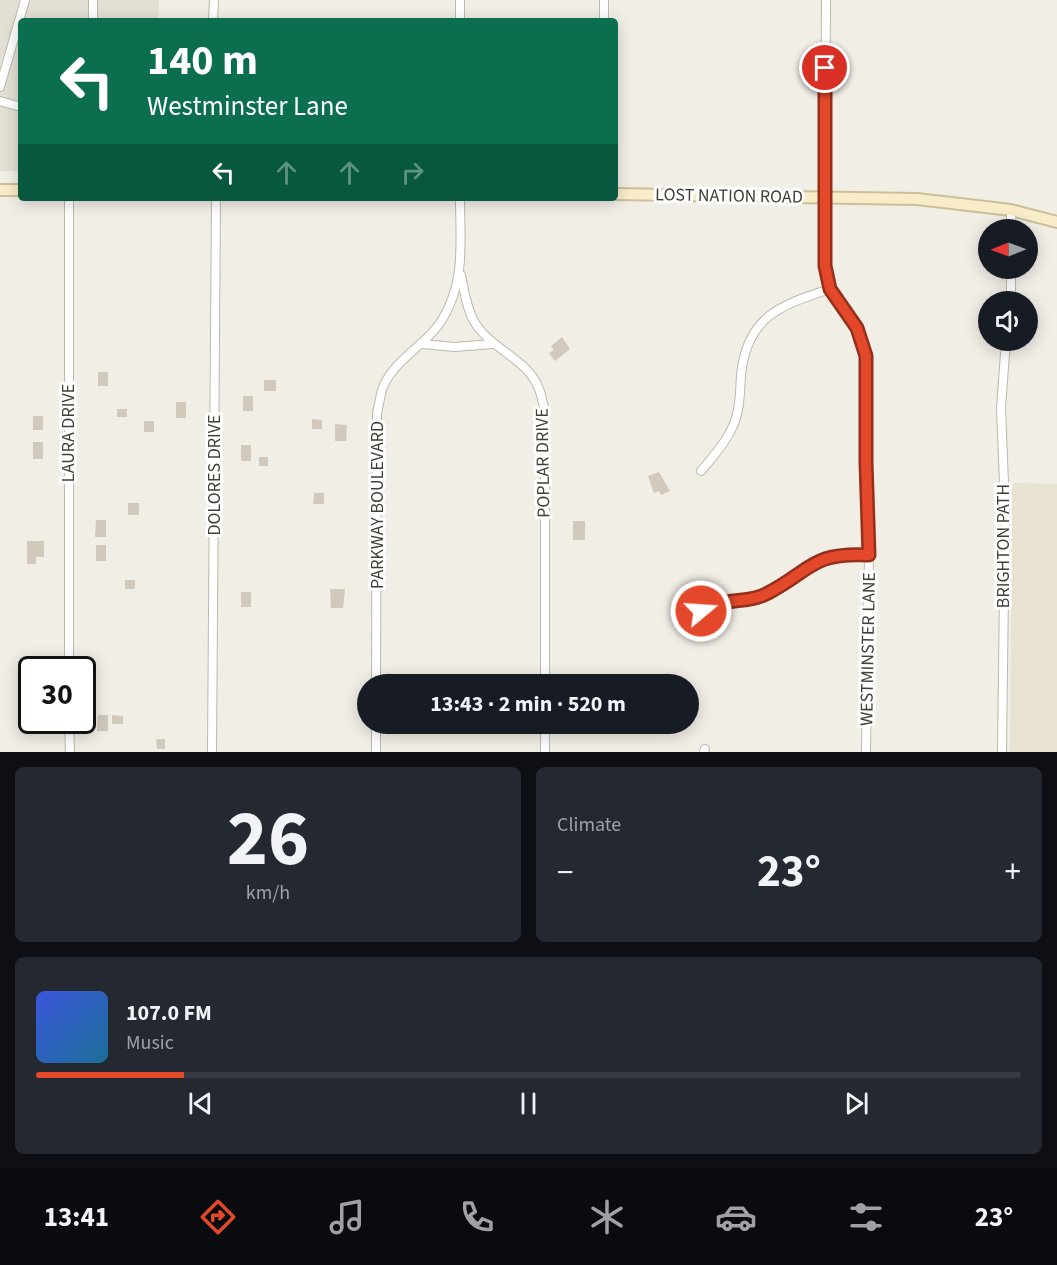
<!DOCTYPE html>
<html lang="en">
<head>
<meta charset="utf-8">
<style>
  body { margin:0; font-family:"Source Sans 3",sans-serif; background:#242831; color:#f1f3f6; height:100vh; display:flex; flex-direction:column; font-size:22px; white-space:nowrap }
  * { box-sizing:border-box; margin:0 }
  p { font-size:20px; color:#9ea1a6 }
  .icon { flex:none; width:33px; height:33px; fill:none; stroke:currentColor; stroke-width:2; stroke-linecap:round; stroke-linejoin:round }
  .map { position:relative; height:752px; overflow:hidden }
  .drawer { display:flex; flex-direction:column; gap:15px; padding:15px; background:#0d0f14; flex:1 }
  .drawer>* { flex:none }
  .top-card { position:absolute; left:18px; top:18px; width:600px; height:183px; border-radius:6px; box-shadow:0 3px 15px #0003; background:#0b6e4f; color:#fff; overflow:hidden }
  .needle { width:39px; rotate:269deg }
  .fabs { position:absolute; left:978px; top:219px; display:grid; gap:12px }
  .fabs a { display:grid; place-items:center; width:60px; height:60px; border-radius:50%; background:#171b24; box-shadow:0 3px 15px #0003; font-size:30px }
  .speed { position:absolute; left:18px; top:656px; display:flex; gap:12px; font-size:30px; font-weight:700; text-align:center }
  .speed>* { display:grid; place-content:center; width:78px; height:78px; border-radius:50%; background:#171b24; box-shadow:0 3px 15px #0003; line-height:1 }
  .speed .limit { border:3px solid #111; border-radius:9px; background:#fff; color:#111 }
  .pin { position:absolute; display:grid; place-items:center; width:51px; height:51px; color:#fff; margin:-26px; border:3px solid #fff; border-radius:50%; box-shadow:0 2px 6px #0007 }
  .me { position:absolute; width:66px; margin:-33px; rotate:72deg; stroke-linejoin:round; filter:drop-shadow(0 0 4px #0008) }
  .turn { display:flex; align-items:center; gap:21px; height:126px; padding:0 30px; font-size:27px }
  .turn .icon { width:78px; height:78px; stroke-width:2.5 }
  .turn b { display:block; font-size:42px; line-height:51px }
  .lanes { display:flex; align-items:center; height:57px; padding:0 30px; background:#0003; justify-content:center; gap:30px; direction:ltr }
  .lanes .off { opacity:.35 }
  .big { font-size:45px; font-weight:700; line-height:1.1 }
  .drawer .card { flex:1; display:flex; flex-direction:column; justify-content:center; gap:9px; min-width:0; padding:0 21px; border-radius:9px; background:#242831 }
  .drawer .dial { align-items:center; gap:0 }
  .dial b { font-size:78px; line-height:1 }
  .song { display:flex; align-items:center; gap:18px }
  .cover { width:72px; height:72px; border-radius:9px; background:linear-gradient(135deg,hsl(230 70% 55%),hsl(200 70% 35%)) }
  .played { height:6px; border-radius:3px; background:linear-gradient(90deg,#e3482a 15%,#363941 15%) }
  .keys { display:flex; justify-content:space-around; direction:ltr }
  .heat { display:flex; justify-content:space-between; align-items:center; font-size:33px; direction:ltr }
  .drawer .tiles { flex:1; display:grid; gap:15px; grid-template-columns:1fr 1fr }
  .card:last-child { grid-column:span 2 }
  .trip { position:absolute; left:357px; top:674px; width:342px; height:60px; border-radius:30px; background:#171b24; box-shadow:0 3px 15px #0003; font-weight:700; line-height:60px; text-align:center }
  .menu { display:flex; height:96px; justify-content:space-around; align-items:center; background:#090b0e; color:#9ea1a6 }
  .menu .icon { width:42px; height:42px }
  .menu .selected { color:#e3482a }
  .menu b { font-size:27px; color:#f1f3f6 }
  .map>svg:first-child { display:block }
  .residential { fill:#e4dfd4 }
  .education { fill:#e9e2d1 }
  .building { fill:#d1c9bc }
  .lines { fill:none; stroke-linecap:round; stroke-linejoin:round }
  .street-casing { stroke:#beb8ac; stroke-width:10 }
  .secondary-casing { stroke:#ccc099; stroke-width:14 }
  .street { stroke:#fff; stroke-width:8 }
  .secondary { stroke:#f8edc8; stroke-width:10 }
  .route-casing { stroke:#942f1b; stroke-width:15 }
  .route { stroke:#e3482a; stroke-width:10 }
  .labels { text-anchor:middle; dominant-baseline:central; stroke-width:6; stroke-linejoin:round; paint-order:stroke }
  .street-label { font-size:18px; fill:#433e36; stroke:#fff }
</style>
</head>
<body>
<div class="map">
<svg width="1057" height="752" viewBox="0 0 1057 752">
  <rect width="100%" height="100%" fill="#f1eee6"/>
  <!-- residential -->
  <polygon class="residential" points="0,0 159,0 158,21 21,21 21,171 0,171"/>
  <!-- education -->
  <polygon class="education" points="1012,483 1057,484 1057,752 1010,752"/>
  <!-- building -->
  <g class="building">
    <polygon points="562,337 570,349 555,361 549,353 554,350 551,346"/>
    <rect x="98" y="372" width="10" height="14"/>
    <rect x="264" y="380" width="12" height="11"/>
    <rect x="243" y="396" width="10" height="15"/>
    <rect x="176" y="402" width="10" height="16"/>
    <rect x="117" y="409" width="10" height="8"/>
    <rect x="33" y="416" width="10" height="14"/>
    <polygon points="312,419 322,420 322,429 312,429"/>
    <rect x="144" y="421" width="10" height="11"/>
    <polygon points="335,424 347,425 346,441 335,441"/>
    <rect x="33" y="442" width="10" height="17"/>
    <rect x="241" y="445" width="10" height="16"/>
    <rect x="259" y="457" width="9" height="9"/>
    <polygon points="659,472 670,491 661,495 659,491 654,493 648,476"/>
    <polygon points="314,493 324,493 324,504 313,504"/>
    <rect x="128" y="503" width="11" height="12"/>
    <polygon points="96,520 106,520 106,537 95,537"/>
    <rect x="573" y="521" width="12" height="19"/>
    <polygon points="27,541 44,541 44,557 36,557 36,564 27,564"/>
    <rect x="96" y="545" width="10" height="16"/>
    <rect x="125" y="580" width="10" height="9"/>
    <polygon points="330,589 345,589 343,608 331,608"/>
    <rect x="241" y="592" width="10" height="15"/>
    <polygon points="98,715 108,715 108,731 97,731"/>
    <polygon points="112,715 123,716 123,724 112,724"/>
    <polygon points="156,739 165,739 165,749 157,749"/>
  </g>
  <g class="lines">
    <defs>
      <g id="street">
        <polyline points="604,0 604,21"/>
        <polyline points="826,0 824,266 830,289 857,328 866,356 866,462 869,555 866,752"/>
        <polyline points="93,21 93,0"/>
        <polyline points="213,21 214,0"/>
        <polyline points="460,21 460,0"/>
        <polyline points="0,87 25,0"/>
        <polyline points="0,101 21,107"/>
        <polyline points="1011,230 1011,210"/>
        <path d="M461,275C464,290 467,310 475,323C492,350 528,359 539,389C542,396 543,404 545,412V684"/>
        <polyline points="1011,302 1011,268"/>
        <polyline points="423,344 454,347 493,344"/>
        <path d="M701,471C712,458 724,445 731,430C740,414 740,393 741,375C747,316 781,305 830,289"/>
        <polyline points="701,611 717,604 742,601 768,593 818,560 836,555 869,555"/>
        <polyline points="69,669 69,198"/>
        <path d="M376,684L377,413C379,405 380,397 382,390C392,360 426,346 442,320C466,281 460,241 460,198"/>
        <polyline points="69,720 70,752"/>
        <polyline points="545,723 545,752"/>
        <polyline points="212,752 216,198"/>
        <polyline points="376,752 376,723"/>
        <polyline points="704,752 705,749"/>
        <polyline points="1002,752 1005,509 1001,408 1006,340"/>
      </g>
      <g id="secondary">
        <polyline points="0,190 21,190"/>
        <polyline points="615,194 917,199 1011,210 1057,222"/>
      </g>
    </defs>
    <!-- street casing -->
    <use href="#street" class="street-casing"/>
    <!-- secondary casing -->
    <use href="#secondary" class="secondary-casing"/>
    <!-- street -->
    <use href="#street" class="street"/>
    <!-- secondary -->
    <use href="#secondary" class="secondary"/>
  </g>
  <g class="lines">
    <defs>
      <path id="route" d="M701,611C706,609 712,605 718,604C735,599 752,602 768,593C812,570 811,552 869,555L866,462V356L857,328L830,289L825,266V68"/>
    </defs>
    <!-- route casing -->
    <use href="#route" class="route-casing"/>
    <!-- route -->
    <use href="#route" class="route"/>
  </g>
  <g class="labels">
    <!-- street labels -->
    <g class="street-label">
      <text transform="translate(729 196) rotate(1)">LOST NATION ROAD</text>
      <text transform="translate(68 433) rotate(-90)">LAURA DRIVE</text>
      <text transform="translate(543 463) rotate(-91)">POPLAR DRIVE</text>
      <text transform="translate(214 475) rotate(-90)">DOLORES DRIVE</text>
      <text transform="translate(377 505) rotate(-90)">PARKWAY BOULEVARD</text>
      <text transform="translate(1003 546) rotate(-90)">BRIGHTON PATH</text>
      <text transform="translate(868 649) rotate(-89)">WESTMINSTER LANE</text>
    </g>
  </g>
</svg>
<div class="fabs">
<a><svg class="needle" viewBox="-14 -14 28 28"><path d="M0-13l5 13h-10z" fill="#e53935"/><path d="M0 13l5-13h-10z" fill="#9ea1a6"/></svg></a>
<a><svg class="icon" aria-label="sound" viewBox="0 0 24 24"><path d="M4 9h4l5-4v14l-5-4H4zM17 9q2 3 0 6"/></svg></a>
</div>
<div class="speed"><div class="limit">30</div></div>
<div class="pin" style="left:825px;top:68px;background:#d93025"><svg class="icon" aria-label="arrive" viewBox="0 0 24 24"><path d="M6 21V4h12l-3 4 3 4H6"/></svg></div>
<svg class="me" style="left:701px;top:611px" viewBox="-20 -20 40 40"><circle r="17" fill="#e3482a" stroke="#fff" stroke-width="3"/><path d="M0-11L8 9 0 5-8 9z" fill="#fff"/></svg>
<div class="trip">13:43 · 2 min · 520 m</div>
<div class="top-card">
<div class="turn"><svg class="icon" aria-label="left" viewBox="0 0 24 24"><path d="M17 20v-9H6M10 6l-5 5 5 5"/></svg><div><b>140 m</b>Westminster Lane</div></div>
<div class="lanes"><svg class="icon" aria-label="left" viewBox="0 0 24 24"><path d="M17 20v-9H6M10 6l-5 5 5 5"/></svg><svg class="icon off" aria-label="ahead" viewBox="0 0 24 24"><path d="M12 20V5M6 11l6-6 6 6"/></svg><svg class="icon off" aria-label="ahead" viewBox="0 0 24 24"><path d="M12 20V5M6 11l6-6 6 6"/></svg><svg class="icon off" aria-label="right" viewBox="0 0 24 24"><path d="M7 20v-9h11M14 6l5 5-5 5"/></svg></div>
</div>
</div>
<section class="drawer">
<div class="tiles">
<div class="card dial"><b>26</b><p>km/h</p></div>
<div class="card"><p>Climate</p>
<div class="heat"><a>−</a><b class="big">23°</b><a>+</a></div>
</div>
<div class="card">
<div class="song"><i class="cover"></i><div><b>107.0 FM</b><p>Music</p></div></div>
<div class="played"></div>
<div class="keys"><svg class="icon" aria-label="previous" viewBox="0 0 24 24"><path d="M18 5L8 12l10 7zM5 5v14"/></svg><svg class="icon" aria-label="pause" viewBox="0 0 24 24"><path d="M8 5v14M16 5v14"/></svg><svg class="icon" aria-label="next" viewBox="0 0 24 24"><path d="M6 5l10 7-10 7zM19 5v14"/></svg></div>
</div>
</div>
</section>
<nav class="menu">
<b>13:41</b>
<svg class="icon selected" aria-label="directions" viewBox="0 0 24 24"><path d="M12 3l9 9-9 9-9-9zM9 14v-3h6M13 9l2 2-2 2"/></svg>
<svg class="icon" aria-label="music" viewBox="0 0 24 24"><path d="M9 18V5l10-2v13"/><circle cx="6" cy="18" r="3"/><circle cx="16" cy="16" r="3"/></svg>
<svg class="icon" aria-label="phone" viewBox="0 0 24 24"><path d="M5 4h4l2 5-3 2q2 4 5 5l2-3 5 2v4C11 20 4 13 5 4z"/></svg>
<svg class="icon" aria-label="climate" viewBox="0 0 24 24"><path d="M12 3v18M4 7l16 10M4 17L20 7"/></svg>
<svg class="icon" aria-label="car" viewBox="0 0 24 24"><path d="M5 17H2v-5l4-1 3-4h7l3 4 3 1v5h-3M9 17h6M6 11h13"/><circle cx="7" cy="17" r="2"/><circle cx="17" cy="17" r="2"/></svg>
<svg class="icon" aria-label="filters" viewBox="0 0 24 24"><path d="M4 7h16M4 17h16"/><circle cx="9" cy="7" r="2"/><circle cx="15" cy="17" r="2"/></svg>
<b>23°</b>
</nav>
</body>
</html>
